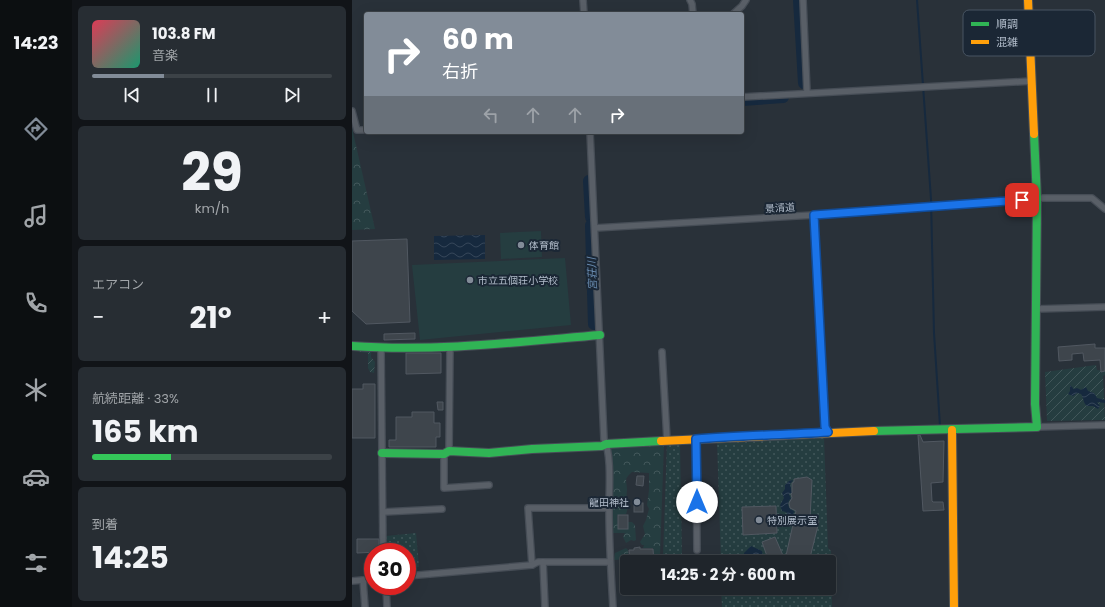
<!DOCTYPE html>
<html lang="ja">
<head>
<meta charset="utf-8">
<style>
  body { margin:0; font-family:Poppins,"Noto Sans JP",sans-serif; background:#272d33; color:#f1f3f6; height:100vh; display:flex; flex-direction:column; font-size:15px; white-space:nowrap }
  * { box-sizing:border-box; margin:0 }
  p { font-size:13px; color:#a1a5a9 }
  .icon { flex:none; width:22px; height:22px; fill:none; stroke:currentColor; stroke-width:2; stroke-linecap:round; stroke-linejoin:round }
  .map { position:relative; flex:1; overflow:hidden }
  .panel { display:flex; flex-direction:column; gap:6px; padding:6px; background:#111418; width:280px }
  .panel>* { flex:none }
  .hud { position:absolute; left:12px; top:12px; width:380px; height:122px; border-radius:4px; box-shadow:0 4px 16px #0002,0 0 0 1px #3c4247; background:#828c98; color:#fff; overflow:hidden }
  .speed { position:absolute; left:12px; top:543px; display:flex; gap:8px; font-size:20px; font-weight:700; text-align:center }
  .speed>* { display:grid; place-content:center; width:52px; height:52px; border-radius:50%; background:#1f252b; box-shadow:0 4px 16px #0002,0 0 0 1px #3c4247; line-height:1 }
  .speed .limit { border:6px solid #d22; background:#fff; color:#111 }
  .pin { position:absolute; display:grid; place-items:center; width:34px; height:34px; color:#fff; margin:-17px; border-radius:8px; box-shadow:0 2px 6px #0006 }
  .me { position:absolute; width:44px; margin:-22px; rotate:0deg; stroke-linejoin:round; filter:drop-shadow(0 0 3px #0008) }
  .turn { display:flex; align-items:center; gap:14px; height:84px; padding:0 12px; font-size:18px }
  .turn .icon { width:52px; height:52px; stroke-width:2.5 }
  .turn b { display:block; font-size:28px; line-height:34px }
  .lanes { display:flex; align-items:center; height:38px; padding:0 12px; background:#0003; justify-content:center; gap:20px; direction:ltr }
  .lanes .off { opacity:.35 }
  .big { font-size:30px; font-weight:700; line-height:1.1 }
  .panel .tile { flex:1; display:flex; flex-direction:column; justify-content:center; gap:6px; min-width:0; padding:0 14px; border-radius:6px; background:#272d33 }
  .panel .dial { align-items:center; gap:0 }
  .dial b { font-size:52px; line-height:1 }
  .song { display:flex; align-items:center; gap:12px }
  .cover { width:48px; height:48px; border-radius:6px; background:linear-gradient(135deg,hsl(350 70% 55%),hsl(160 70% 35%)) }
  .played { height:4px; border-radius:2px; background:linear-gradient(90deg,#828c98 30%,#3c4247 30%) }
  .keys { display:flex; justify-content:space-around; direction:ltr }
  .heat { display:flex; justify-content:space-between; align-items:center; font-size:22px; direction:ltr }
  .charge { height:6px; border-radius:3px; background:linear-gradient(90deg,#34c759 33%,#3c4247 0) }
  .trip { position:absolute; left:268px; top:555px; width:216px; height:40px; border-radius:4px; background:#1f252b; box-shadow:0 4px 16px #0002,0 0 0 1px #3c4247; font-weight:700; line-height:40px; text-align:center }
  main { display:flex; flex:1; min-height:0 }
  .tabs { display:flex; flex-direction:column; width:72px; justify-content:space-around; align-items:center; background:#0c0f11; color:#a1a5a9 }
  .tabs .icon { width:28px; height:28px }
  .tabs .current { color:#828c98 }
  .tabs b { font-size:18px; color:#f1f3f6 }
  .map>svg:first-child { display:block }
  .grass { fill:url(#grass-dots) }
  .forest { fill:url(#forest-crowns) }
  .garden { fill:url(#garden-furrows) }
  .pitch { fill:#253d40 }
  .water { fill:url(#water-waves) }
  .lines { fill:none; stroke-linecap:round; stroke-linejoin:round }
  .stream { stroke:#16293e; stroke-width:2 }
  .river { stroke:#16293e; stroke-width:12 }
  .building { fill:#3e454c; stroke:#515861 }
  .street-casing { stroke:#464d56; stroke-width:8 }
  .fast-casing { stroke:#464d56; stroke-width:10 }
  .slow-casing { stroke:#464d56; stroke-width:10 }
  .street { stroke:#595f67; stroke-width:5.5 }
  .fast { stroke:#30b455; stroke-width:8 }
  .slow { stroke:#ff9f0a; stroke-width:8 }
  .route-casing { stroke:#114b97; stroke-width:10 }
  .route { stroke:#1a73e8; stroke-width:7 }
  .poi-dot { fill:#828c98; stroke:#1b2735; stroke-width:1.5 }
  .labels { text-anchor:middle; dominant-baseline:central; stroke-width:4; stroke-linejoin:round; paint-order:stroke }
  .street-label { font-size:10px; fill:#b2bdcb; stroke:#1b2735 }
  .poi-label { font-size:10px; fill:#b2bdcb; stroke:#1b2735; text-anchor:start }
  .water-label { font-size:11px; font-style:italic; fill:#6789ad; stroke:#1b2735 }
  .key { fill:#1b2735; stroke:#485462; stroke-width:1 }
  .key-label { font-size:11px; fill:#b2bdcb }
</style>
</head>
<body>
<main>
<nav class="tabs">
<b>14:23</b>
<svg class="icon current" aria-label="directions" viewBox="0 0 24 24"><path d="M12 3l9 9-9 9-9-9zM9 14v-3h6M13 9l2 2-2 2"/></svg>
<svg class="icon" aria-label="music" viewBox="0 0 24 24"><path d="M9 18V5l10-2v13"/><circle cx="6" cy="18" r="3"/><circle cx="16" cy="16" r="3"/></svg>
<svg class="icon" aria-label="phone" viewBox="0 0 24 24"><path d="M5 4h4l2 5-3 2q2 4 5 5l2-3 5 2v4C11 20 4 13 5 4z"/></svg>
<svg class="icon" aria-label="climate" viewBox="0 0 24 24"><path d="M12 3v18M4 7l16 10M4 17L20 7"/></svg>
<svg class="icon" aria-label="car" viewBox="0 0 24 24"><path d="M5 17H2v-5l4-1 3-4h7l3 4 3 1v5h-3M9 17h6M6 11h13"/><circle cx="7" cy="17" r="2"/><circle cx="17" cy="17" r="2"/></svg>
<svg class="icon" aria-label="filters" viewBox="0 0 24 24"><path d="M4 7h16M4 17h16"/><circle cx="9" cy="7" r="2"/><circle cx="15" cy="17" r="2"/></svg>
</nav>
<section class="panel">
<div class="tile">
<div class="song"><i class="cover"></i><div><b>103.8 FM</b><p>音楽</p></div></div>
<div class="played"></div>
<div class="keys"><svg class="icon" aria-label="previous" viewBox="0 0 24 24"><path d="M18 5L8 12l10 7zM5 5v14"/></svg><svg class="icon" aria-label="pause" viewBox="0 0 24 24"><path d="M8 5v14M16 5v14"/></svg><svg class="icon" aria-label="next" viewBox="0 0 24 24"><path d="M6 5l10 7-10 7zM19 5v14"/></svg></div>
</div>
<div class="tile dial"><b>29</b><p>km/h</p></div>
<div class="tile"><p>エアコン</p>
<div class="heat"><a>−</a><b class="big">21°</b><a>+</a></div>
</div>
<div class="tile"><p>航続距離 · 33%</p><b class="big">165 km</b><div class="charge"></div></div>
<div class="tile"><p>到着</p><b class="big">14:25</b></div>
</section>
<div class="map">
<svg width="753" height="607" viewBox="0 0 753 607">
  <defs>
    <pattern id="grass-dots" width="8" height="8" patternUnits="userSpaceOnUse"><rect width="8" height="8" fill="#253d40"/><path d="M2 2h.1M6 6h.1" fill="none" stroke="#42575a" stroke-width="1.8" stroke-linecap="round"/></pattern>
    <pattern id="forest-crowns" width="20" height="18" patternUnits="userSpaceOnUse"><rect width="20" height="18" fill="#253d40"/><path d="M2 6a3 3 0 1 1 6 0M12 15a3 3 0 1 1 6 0" fill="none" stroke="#42575a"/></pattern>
    <pattern id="garden-furrows" width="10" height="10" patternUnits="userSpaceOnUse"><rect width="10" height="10" fill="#253d40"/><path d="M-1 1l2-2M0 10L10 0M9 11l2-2" fill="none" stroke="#42575a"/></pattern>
    <pattern id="water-waves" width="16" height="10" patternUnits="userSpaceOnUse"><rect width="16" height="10" fill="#16293e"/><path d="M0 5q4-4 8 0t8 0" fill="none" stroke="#364659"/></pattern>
  </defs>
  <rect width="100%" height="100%" fill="#293139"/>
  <!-- grass -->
  <g class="grass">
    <polygon points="472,437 476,548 479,551 480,607 370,607 369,588 477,588 477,562 369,562 365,441"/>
    <polygon points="315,443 328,443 330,557 311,557"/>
    <polygon points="64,533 67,567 55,568 55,552 35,552 34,536"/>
  </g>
  <!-- forest -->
  <g class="forest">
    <polygon points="0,128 23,229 0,230"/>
    <path d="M312,444L308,556H302L301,548H291L292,545H290L288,542L293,534L291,526L294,520L297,509L295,505L297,490V473L280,472C271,480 275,480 275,490C275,492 274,494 275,497L272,501C276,504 276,510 274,514L265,515L266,529H276V522H280L283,525L284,540L282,541L279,540L274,543L271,537L273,533H261L259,447Z"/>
    <polygon points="274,548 276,550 277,559 262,560 263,553"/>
  </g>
  <!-- garden -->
  <g class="garden">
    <polygon points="7,351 21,351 19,353 19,357 23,362 22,373 18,372 16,368 16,353 7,352"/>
    <polygon points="744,365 745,370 753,371 753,375 751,376 753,420 695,421 693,372"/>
  </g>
  <!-- pitch -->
  <g class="pitch">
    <polygon points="189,231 190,257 149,259 148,233"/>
    <polygon points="213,258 219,325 68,340 60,265"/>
  </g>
  <!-- water -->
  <g class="water">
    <polygon points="133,235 133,259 82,260 82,236"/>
    <path d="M718,385L722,389L725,388L729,390L734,387L736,391L742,393L745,398L753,400V403L745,402L748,406L746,409L741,406H735C731,403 732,398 729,394L725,393L721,396L716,394L718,391Z"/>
    <polygon points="441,480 438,484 440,493 437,494 439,499 437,500 436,505 438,509 442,511 441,516 436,515 434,512 430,511 428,505 432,498 430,493 433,489 433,485 437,481"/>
    <polygon points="399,546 410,551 411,556 409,562 393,562 392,553"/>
  </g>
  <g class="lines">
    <!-- stream -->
    <polyline class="stream" points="565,0 579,199 582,333 588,426"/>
    <!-- river -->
    <g class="river">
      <polyline points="447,0 452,83"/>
      <polyline points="390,100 431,97"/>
      <polyline points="237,181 239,217"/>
      <polyline points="239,225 242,324"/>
    </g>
  </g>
  <!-- building -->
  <g class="building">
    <polygon points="55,239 58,322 14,324 0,311 0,241"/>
    <polygon points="63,333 63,339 32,340 32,334"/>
    <polygon points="743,344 743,348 753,348 753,371 749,372 748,360 732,361 731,353 720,354 720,360 707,361 706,347"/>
    <polygon points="54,353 89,353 89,373 54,374"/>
    <polygon points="11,384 23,384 23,438 0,438 0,389 11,389"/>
    <polygon points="85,402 91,402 91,410 86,410"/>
    <polygon points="60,412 82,412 82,423 88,423 88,437 84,437 84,447 37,447 37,440 44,440 44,417 60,417"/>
    <polygon points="566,435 568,435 571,442 592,441 591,482 579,483 580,501 581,502 591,502 592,510 571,511"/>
    <polygon points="285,476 292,476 291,486 284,485"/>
    <polygon points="455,477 460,480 458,519 467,521 457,562 416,562 416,559 410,542 423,537 433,560 444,511 438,508 437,503 440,498 439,494 440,493 440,483 442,482 442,479"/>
    <rect x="282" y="503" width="9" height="9"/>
    <polygon points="424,506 425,533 391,535 390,507"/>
    <rect x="266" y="515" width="10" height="14"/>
    <polygon points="5,539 27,539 27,552 5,553"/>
    <polygon points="288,547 288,549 301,549 302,562 278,562 277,550 282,550 282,548"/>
  </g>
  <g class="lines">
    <defs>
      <g id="street">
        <polyline points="231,0 232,14"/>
        <polyline points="338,0 340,4 341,14"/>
        <polyline points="451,0 455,92"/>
        <polyline points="381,14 390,6 394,0"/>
        <polyline points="390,97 680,81"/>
        <polyline points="0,111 5,130 11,130"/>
        <path d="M238,132L252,439C260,454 257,492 257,509C257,542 259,574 261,607"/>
        <polyline points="462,215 473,427 476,432"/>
        <polyline points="243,228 462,215 691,198 740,198 753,209"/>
        <polyline points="684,309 753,307"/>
        <polyline points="29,348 31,552"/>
        <polyline points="310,352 315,440"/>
        <polyline points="685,427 753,425"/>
        <polyline points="344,439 345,550"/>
        <polyline points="97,451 98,347"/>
        <polyline points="92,454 92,488 137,485"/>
        <polyline points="31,512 90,509"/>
        <polyline points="191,562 193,607"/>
        <polyline points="180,565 176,508 257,508"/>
        <polyline points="55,576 180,565 186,562 258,562"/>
        <polyline points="11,580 13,607"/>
        <polyline points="0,581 21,579"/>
        <polyline points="34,586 35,607"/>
      </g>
      <g id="fast">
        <path d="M0,346C83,352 166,342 248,335"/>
        <polyline points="522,431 685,427 683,404 685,199 682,134"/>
        <polyline points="30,453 92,454 97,451 137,453 180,449 250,446 254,444 309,441"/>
      </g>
      <g id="slow">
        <polyline points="676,0 682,134"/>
        <polyline points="600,430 602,607"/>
        <polyline points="309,441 522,431"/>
      </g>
    </defs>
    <!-- street casing -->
    <use href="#street" class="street-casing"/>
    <!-- fast casing -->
    <use href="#fast" class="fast-casing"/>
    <!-- slow casing -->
    <use href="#slow" class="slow-casing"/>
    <!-- street -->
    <use href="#street" class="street"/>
    <!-- fast -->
    <use href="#fast" class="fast"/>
    <!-- slow -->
    <use href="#slow" class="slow"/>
  </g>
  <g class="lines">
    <defs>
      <path id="route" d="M345,502L344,439C388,435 432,435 476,432L473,427L462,215L670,200"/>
    </defs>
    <!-- route casing -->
    <use href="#route" class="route-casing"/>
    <!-- route -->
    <use href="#route" class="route"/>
  </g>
  <!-- markers -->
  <g class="poi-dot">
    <circle cx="169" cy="245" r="4"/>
    <circle cx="118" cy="280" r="4"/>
    <circle cx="285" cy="502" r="4"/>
    <circle cx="407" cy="520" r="4"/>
  </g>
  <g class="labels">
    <!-- street labels -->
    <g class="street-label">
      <text transform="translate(428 208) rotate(-4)">景清道</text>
    </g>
    <!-- poi labels -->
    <g class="poi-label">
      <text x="177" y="245">体育館</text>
      <text x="126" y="280">市立五個荘小学校</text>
      <text x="277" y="502" text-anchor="end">龍田神社</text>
      <text x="415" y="520">特別展示室</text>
    </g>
    <!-- water labels -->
    <g class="water-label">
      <text transform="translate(240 274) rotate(-92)">宮荘川</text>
    </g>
  </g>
  <!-- legend -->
  <rect x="611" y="10" width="132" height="46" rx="6" class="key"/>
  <rect x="619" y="22" width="18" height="4" fill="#30b455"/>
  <rect x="619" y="40" width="18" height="4" fill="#ff9f0a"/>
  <g class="key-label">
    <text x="644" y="28">順調</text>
    <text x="644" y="46">混雑</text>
  </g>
</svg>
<div class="speed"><div class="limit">30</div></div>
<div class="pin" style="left:670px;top:200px;background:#d93025"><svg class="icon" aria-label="arrive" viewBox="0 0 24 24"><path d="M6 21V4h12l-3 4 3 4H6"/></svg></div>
<svg class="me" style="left:345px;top:502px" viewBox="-20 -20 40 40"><circle r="19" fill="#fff"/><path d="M0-13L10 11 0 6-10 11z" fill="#1a73e8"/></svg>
<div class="trip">14:25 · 2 分 · 600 m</div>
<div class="hud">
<div class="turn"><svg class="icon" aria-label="right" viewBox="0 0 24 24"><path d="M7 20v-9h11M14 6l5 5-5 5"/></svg><div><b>60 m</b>右折</div></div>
<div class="lanes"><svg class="icon off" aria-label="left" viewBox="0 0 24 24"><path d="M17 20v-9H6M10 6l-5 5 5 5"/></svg><svg class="icon off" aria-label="ahead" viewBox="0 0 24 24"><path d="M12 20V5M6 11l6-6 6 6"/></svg><svg class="icon off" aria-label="ahead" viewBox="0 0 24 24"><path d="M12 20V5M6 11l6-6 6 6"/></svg><svg class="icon" aria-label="right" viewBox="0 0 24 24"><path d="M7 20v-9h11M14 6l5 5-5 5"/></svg></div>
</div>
</div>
</main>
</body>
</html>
